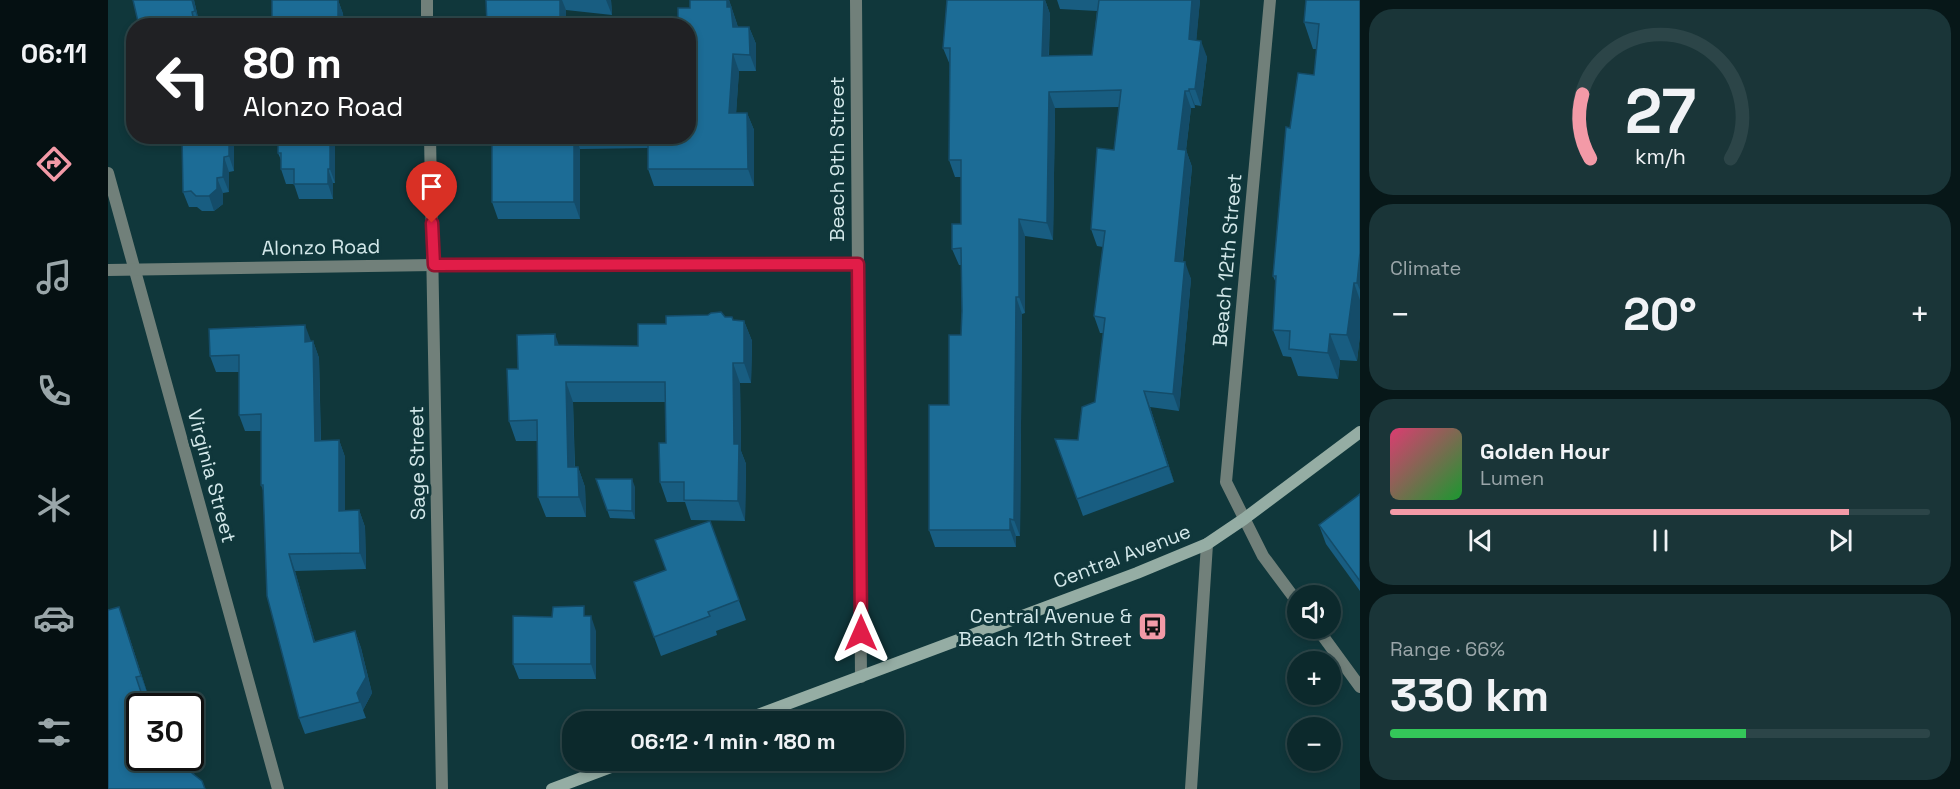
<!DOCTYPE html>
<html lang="en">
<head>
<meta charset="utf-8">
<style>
  body { margin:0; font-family:"Space Grotesk",sans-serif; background:#1a3538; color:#f1f3f6; height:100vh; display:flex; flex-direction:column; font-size:22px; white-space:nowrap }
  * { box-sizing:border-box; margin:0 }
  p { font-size:20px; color:#9aa6a9 }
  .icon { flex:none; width:33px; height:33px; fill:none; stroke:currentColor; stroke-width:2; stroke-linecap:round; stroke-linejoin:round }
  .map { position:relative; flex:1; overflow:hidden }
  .panel { display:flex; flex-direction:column; gap:9px; padding:9px; background:#071718; width:600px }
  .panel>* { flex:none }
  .top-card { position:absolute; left:18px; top:18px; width:570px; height:126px; border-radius:24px; box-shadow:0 3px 9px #0003,0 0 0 2px #2c4548; background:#202124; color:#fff; overflow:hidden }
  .buttons { position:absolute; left:1179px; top:585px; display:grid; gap:12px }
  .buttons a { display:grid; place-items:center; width:54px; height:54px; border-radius:50%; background:#0c292c; box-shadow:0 3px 9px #0003,0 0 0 2px #2c4548; font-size:30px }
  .speed { position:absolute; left:18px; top:693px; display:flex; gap:12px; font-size:30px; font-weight:700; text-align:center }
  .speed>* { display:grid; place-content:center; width:78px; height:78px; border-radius:50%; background:#0c292c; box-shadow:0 3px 9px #0003,0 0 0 2px #2c4548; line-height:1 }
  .speed .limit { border:3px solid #111; border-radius:9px; background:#fff; color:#111 }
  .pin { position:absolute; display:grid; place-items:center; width:51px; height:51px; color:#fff; margin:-62px -26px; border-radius:50% 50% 50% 0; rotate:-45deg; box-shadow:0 0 6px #0007 }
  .pin .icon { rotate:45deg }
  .me { position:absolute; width:66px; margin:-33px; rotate:0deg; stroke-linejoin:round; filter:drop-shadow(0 0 4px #0008) }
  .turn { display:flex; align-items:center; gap:21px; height:126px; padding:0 18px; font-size:27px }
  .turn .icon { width:78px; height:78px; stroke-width:2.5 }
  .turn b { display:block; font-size:42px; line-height:51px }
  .big { font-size:45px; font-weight:700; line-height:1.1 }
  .panel .widget { flex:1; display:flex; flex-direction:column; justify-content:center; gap:9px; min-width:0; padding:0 21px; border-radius:24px; background:#1a3538 }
  .panel .dial { align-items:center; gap:0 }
  .dial svg { height:156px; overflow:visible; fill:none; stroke:#2c4548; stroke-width:7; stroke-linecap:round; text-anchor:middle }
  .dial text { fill:#f1f3f6; stroke:none }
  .song { display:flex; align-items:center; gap:18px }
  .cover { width:72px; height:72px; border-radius:9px; background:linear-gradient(135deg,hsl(340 70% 55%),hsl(130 70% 35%)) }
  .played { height:6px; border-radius:3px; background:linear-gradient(90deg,#f39aa7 85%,#2c4548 85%) }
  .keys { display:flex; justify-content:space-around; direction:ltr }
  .heat { display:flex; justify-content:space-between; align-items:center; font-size:33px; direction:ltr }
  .charge { height:9px; border-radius:4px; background:linear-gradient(90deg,#34c759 66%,#2c4548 0) }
  .trip { position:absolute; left:454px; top:711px; width:342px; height:60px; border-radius:24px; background:#0c292c; box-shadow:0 3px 9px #0003,0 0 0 2px #2c4548; font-weight:700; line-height:60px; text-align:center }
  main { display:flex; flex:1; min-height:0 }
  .dock { display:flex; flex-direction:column; width:108px; justify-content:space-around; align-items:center; background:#051012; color:#9aa6a9 }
  .dock .icon { width:42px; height:42px }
  .dock .active { color:#f39aa7 }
  .dock b { font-size:27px; color:#f1f3f6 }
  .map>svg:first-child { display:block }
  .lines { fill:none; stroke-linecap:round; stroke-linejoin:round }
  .street { stroke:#71807a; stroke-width:12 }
  .secondary { stroke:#95ada4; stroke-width:12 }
  .wall { fill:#185d81 }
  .shaded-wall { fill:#144c69 }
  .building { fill:#1c6c96; stroke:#144c69; stroke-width:1.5 }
  .route-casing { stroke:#92132f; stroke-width:15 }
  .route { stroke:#e11d48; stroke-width:10 }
  .labels { text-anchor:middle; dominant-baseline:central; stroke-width:6; stroke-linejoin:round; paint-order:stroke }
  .street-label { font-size:20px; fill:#d3e8ea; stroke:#10373b }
  .poi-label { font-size:20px; fill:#d3e8ea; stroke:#10373b; text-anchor:end }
</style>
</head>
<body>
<main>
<nav class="dock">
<b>06:11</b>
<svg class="icon active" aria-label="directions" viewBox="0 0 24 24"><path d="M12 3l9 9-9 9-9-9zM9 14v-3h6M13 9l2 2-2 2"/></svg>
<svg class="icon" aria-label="music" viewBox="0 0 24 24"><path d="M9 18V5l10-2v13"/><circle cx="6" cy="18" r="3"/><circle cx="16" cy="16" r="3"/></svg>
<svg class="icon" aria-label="phone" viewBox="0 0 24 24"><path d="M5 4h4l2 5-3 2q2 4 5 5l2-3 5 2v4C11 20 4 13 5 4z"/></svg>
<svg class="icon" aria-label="climate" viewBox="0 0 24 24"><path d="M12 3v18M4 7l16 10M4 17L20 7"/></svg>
<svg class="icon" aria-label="car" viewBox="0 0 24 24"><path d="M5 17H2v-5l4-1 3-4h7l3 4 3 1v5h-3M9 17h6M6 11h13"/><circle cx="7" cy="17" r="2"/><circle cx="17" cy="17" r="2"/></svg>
<svg class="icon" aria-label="filters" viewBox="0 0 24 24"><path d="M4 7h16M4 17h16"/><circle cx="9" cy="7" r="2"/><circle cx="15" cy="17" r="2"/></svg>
</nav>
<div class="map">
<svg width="1252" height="789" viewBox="0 0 1252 789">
  <rect width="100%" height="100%" fill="#10373b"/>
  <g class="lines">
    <!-- street -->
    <g class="street">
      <polyline points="319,0 319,26"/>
      <polyline points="748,0 753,677"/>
      <polyline points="1162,0 1118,482 1155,556 1190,603"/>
      <polyline points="322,136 334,789"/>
      <polyline points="0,173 170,789"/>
      <polyline points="0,270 326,265 750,264"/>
      <polyline points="1209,628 1252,687"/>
      <polyline points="1083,789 1099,544"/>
    </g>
    <!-- secondary -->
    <g class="secondary">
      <polyline points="631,722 1029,573 1099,544 1136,519 1252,432"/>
      <polyline points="444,789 522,760"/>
    </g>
  </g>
  <!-- wall -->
  <g class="wall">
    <polygon points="86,0 92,26 31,26"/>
    <polygon points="230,0 235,14 236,26 165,26 164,23"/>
    <polygon points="378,0 503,0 504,15 458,10 458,26 379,26"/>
    <polygon points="582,0 621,0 630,27 641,27 648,44 648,71 631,71 628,113 639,113 646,130 646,186 546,186 540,169 540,148 472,149 472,219 390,219 384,202 384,136 580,136"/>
    <polygon points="839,0 937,0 942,14 941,56 984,55 989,11 952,9 949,0 1092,0 1088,40 1099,57 1093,106 1087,105 1087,108 1083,108 1078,150 1084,167 1075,262 1083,279 1071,411 1042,407 1066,482 975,516 947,439 970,440 987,402 996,333 992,333 986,316 995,247 989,246 983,229 1006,150 1011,107 947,108 945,240 917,236 917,313 914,314 912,536 908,536 908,547 827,547 821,530 853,335 854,311 853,265 851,265 844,249 853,224 853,177 847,177 841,160 842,65 835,48"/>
    <polygon points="1252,0 1252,335 1249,361 1232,360 1230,379 1190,376 1183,357 1175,356 1165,330 1168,283 1165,276 1182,128 1206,75 1209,49 1205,49 1196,22"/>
    <polygon points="126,136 126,171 121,172 121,192 115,193 115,204 106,211 94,211 89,207 81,207 75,192"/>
    <polygon points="127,136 227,136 227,183 225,183 225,199 191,199 186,184 178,184 173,169 173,160 170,153 170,144 130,145"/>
    <polygon points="617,317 626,320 636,321 644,341 643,383 632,383 633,451 638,464 637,521 583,520 577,502 559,502 552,482 558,443 558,402 465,402 467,467 470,467 477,487 478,517 438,517 430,497 429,441 408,441 401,421 410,369 451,345 530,346 558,324"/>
    <polygon points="205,341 211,358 213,441 231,440 237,457 237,511 251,510 257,527 258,569 187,571 207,642 247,631 253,648 264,693 255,710 258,718 197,734 191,718 156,493 153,485 153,431 137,431 131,415 131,372 108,372 102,356"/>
    <polygon points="488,479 527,487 527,519 502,518"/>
    <polygon points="1252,494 1252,591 1218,544 1211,525"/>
    <polygon points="602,521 638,620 608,631 609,635 553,656 526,582 558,570"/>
    <polygon points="18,627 40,695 35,697 38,706 32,706 32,725 24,727 32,758 85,768 0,789"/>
    <polygon points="488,631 488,679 411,679 405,664"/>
  </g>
  <!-- shaded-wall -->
  <g class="shaded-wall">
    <polygon points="84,0 86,0 92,26 87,11"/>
    <polygon points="230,0 235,14 236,26 230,26"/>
    <polygon points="452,0 454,0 458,10 458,26 452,26"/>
    <polygon points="498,0 503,0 504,15"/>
    <polygon points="619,0 621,0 629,24 631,44 619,7"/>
    <polygon points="936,0 937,0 942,14 940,73 934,56"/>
    <polygon points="1084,0 1092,0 1087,56 1081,39"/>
    <polygon points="641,27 648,44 648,71 642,55"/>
    <polygon points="1093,41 1099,57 1093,106 1087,89"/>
    <polygon points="625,54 631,71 627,130 621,113"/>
    <polygon points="1081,89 1087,105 1087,108 1081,91"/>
    <polygon points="1077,91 1083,108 1076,166 1070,149"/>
    <polygon points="941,92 947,108 945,240 939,223"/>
    <polygon points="639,113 646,130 646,186 640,169"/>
    <polygon points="121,136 126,136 126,171 121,156"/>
    <polygon points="222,136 227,136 227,183 222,169"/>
    <polygon points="466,136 467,136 472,149 472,219 466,202"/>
    <polygon points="1078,150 1084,167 1073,278 1067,261"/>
    <polygon points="116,157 121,172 121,192 115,177"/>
    <polygon points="220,169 225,183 225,199 220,184"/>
    <polygon points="109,178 115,193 115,204 106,211 101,196"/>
    <polygon points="911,219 917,236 917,313 911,297"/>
    <polygon points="1252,253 1252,290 1249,283"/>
    <polygon points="1077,262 1083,279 1071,411 1065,394"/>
    <polygon points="1246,283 1252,300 1252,335 1249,361 1239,335"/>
    <polygon points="908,297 914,314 912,536 906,520"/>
    <polygon points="636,321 644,341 643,383 636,363"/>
    <polygon points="197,325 203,341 197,342"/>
    <polygon points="447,334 454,354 447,345"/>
    <polygon points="1222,334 1232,360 1230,379 1220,353"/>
    <polygon points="205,341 211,358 213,457 207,441"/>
    <polygon points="625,363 632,383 633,451 638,464 637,521 630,501 626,444"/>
    <polygon points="458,382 465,402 467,487 460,467"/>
    <polygon points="1036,391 1042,407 1066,482 1060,466"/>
    <polygon points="231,440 237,457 237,527 231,511"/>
    <polygon points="470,467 477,487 478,517 471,497"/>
    <polygon points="524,479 527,487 527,519 524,511"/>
    <polygon points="251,510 257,527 258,569 252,553"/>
    <polygon points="902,519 908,536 908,547 902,530"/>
    <polygon points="181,554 187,571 212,659 206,642"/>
    <polygon points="11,607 18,627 40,695 33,676"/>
    <polygon points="483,616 488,631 488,679 483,664"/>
    <polygon points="247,631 253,648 264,693 255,710 258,718 249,693"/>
    <polygon points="17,707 24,727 32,758 30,757"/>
    <polygon points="80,758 81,758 85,768 90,789 84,773"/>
  </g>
  <!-- building -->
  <g class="building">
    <polygon points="25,0 84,0 87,11 84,12 87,26 31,26"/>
    <polygon points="164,0 230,0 230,26 187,26 187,22 164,23"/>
    <polygon points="378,0 452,0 452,26 379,25"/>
    <polygon points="582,0 619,0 619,7 623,7 625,27 641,27 642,55 625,54 621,113 639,113 640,169 540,169 540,136 580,136 580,26 570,26 570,8 582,8"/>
    <polygon points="839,0 936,0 934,56 984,55 991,0 1084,0 1081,39 1093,41 1087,89 1081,89 1081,91 1077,91 1070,149 1078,150 1067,261 1077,262 1065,394 1036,391 1060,466 969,499 947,439 970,440 974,407 987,402 997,318 986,316 997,231 983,229 989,148 1006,150 1013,90 941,92 939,223 911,219 911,297 908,297 906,520 902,519 902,530 821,530 821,405 841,405 841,335 853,335 854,311 853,248 844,249 844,224 853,224 853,160 841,160 842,48 835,48"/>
    <polygon points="1198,0 1252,0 1252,253 1249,283 1246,283 1239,335 1222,334 1220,353 1181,349 1182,331 1165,330 1168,276 1165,276 1178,127 1182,128 1190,73 1206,75 1211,24 1196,22"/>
    <polygon points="74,136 121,136 121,156 116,157 115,177 109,178 109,189 101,196 88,196 83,191 75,192"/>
    <polygon points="170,136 222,136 222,169 220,169 220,184 186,184 186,169 173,169 173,153 170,153"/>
    <rect x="384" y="136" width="82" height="66"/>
    <polygon points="613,312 617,317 624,317 625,320 636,321 636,363 625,363 626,444 631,444 630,501 576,500 576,482 552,482 551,443 558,443 557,382 458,382 460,467 470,467 471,497 430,497 429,420 401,421 399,369 410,369 409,335 447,334 447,345 530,346 530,324 558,324 558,316 600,315 603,313"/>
    <polygon points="197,325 197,342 205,341 207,441 231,440 231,511 251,510 252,553 181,554 206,642 247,631 258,677 249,693 252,702 191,718 159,596 155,485 153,485 153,414 131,415 131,355 102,356 101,329"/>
    <polygon points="488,479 524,479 524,511 499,510"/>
    <polygon points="1252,494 1252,581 1211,525"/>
    <polygon points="602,521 631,600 600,612 602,616 546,637 526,582 558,570 547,540"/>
    <polygon points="476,606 476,616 483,616 483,664 405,664 405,616 444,617 445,607"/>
    <polygon points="11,607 33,676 28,677 36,701 17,707 30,757 80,758 84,773 94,781 97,789 0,789 0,610"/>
  </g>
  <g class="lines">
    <defs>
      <polyline id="route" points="324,223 326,265 750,264 753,633"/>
    </defs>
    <!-- route casing -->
    <use href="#route" class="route-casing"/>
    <!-- route -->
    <use href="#route" class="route"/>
  </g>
  <!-- icons -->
  <defs>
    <symbol id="bus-square" viewBox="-11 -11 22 22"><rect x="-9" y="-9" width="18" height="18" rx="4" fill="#f39aa7" stroke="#10373b"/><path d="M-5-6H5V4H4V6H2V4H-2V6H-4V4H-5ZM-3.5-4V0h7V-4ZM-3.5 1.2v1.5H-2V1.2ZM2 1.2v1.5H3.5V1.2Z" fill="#111"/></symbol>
  </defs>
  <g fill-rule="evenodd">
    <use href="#bus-square" x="1028" y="610" width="33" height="33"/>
  </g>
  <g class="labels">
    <!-- street labels -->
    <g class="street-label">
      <text transform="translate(729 159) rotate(-90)">Beach 9th Street</text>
      <text transform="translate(213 247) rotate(-1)">Alonzo Road</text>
      <text transform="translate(1119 260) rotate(-85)">Beach 12th Street</text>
      <text transform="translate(309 463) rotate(-91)">Sage Street</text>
      <text transform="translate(104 476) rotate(75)">Virginia Street</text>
      <text transform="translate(1014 556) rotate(-21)">Central Avenue</text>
    </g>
    <!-- poi labels -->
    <g class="poi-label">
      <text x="1024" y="616">Central Avenue &amp;<tspan x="1024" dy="23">Beach 12th Street</tspan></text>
    </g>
  </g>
</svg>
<div class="buttons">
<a><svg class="icon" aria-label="sound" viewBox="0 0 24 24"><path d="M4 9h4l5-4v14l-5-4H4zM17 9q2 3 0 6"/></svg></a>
<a>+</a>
<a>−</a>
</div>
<div class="speed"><div class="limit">30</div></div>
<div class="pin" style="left:324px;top:223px;background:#d93025"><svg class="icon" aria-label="arrive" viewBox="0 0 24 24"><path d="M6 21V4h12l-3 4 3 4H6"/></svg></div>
<svg class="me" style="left:753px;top:633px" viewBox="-20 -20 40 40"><path d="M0-17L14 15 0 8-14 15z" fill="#e11d48" stroke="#fff" stroke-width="4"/></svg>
<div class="trip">06:12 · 1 min · 180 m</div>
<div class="top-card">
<div class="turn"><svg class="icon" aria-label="left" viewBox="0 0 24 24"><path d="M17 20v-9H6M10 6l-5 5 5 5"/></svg><div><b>80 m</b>Alonzo Road</div></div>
</div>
</div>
<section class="panel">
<div class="widget dial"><svg viewBox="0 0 100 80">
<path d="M14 69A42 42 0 1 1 86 69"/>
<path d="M14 69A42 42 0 0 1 10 36" stroke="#f39aa7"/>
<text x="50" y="56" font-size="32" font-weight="700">27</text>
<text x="50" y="72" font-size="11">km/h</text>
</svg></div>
<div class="widget"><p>Climate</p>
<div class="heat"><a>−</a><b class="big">20°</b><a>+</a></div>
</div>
<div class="widget">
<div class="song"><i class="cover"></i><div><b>Golden Hour</b><p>Lumen</p></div></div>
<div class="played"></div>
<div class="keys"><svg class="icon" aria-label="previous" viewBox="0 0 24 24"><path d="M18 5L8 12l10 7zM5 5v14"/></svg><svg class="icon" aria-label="pause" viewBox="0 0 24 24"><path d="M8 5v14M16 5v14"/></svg><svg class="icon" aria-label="next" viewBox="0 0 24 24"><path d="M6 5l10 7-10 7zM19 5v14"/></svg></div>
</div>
<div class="widget"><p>Range · 66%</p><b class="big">330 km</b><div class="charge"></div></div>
</section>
</main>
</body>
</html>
